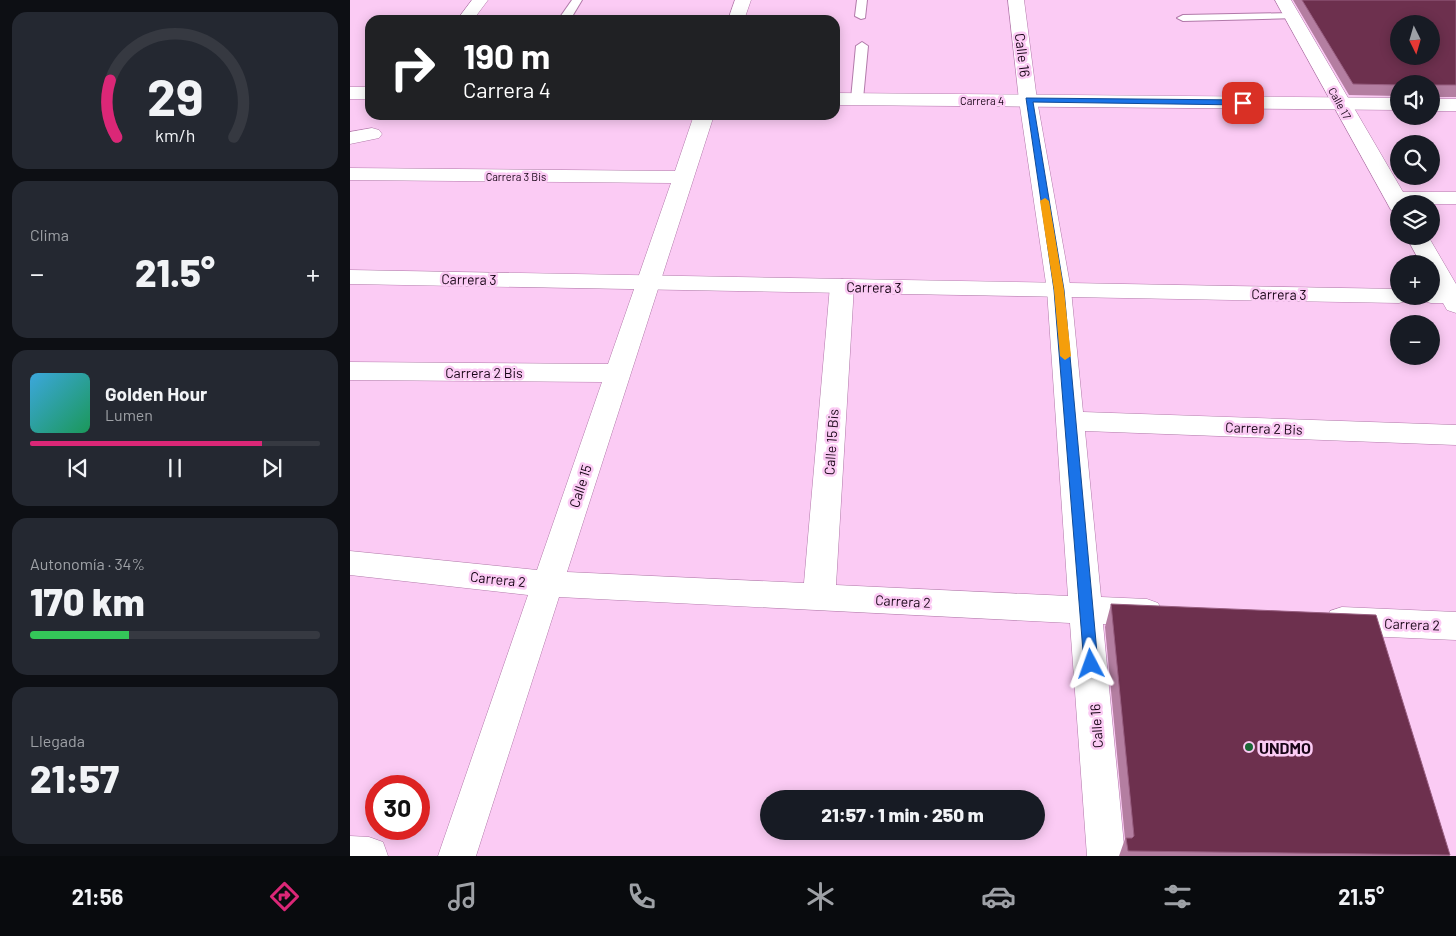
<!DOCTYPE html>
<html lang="es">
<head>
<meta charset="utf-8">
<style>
  body { margin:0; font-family:Barlow,sans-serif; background:#242831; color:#f1f3f6; height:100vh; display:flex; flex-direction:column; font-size:19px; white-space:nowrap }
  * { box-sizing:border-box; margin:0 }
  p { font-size:16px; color:#9ea1a6 }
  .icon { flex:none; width:28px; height:28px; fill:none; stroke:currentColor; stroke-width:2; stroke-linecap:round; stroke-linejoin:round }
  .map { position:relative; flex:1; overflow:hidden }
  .details { display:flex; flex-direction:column; gap:12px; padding:12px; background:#0d0f14; width:350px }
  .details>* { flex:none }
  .top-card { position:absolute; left:15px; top:15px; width:475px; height:105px; border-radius:15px; box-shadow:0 2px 12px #0003; background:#202124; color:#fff; overflow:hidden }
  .needle { width:32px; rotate:175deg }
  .buttons { position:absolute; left:1040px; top:15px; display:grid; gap:10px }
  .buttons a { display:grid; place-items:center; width:50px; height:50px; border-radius:50%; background:#171b24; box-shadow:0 2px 12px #0003; font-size:25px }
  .speed { position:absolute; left:15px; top:775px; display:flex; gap:10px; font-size:25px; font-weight:700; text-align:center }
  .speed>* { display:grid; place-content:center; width:65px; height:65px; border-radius:50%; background:#171b24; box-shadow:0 2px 12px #0003; line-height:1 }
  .speed .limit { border:8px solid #d22; background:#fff; color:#111 }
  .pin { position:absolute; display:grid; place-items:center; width:42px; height:42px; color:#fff; margin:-21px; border-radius:10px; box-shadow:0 2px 8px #0006 }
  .me { position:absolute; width:55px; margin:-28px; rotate:356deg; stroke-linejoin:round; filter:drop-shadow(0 0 4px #0008) }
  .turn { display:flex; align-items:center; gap:18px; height:105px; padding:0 15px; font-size:22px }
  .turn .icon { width:65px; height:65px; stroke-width:2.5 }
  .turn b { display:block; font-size:35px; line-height:42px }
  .big { font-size:38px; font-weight:800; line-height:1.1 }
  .details .tile { flex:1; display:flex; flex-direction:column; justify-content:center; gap:8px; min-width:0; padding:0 18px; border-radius:15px; background:#242831 }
  .details .dial { align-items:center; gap:0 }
  .dial svg { height:130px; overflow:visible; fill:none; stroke:#363941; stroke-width:7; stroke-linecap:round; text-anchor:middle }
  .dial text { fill:#f1f3f6; stroke:none }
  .song { display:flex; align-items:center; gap:15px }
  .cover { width:60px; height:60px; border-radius:8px; background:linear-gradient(135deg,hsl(200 70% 55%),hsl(150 70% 35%)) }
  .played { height:5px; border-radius:2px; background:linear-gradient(90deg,#db2777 80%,#363941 80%) }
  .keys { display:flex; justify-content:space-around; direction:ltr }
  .heat { display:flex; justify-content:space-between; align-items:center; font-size:28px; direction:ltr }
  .charge { height:8px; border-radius:4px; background:linear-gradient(90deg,#34c759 34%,#363941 0) }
  .trip { position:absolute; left:410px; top:790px; width:285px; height:50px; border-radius:25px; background:#171b24; box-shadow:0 2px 12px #0003; font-weight:800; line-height:50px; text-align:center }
  .dock { display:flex; height:80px; justify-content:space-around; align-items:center; background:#090b0e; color:#9ea1a6 }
  .dock .icon { width:35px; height:35px }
  .dock .on { color:#db2777 }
  .dock b { font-size:22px; color:#f1f3f6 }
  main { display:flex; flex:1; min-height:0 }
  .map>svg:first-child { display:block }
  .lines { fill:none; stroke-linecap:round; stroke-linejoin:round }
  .lane-casing { stroke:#b179a9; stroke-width:2 }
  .street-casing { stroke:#b179a9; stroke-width:1 }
  .secondary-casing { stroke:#b179a9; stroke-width:1 }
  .lane { fill:#fff; fill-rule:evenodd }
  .street { fill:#fff; fill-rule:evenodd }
  .secondary { fill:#fff; fill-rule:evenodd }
  .wall { fill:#b47ea1 }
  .building { fill:#6d304e; stroke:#985e80; fill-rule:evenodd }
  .route { fill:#1a73e8; stroke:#114b97 }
  .slow { fill:#f59e0b }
  .poi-dot { fill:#1a6736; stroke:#fbcbf4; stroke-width:2 }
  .labels { text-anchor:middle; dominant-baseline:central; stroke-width:5; stroke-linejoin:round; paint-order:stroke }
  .far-street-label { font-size:11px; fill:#180516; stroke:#fbcbf4 }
  .street-label { font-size:14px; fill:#180516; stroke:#fbcbf4 }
  .near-poi-label { font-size:16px; font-weight:bold; fill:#180516; stroke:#fbcbf4; text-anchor:start }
</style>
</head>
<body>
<main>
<section class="details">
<div class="tile dial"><svg viewBox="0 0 100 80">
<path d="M14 69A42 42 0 1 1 86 69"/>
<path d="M14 69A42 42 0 0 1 10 34" stroke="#db2777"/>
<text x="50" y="56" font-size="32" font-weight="700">29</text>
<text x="50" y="72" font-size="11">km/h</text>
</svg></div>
<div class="tile"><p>Clima</p>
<div class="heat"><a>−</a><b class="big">21.5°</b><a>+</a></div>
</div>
<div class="tile">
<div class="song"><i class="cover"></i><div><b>Golden Hour</b><p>Lumen</p></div></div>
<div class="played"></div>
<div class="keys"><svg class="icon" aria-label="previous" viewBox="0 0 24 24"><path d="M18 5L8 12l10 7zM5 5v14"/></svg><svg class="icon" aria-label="pause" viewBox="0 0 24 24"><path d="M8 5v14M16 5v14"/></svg><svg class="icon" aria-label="next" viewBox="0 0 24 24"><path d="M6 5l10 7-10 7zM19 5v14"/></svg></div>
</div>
<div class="tile"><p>Autonomía · 34%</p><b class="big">170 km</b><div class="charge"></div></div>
<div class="tile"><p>Llegada</p><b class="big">21:57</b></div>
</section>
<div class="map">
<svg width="1106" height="856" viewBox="0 0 1106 856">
  <rect width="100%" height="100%" fill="#fbcbf4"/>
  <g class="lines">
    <defs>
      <g id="lane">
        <polygon points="222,0 232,0 220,20 208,20"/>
        <polygon points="507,0 517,0 515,18 511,19 505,16"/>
        <polygon points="942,13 948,16 946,18 833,21 827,18 833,15"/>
        <polygon points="512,42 518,46 513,99 507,103 501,99 506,46"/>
      </g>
      <g id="street">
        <polygon points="122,0 138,0 123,20 107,20"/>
        <polygon points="385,0 401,0 394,20 378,20"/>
        <polygon points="658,0 674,0 687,100 721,290 733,412 1106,425 1106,445 735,431 751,597 797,599 808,603 813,613 808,623 797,627 753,624 775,856 737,856 720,623 209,597 126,856 88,856 178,595 0,575 0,551 187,570 252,382 0,380 0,362 258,364 321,183 0,180 0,168 325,171 344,115 364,115 217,572 454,583 480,286 484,281 492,279 500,281 504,286 486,585 718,596 697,290 669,100"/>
        <polygon points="925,0 941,0 1053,192 1106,192 1106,204 1049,204 1049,211 1041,210"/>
        <polygon points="22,128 29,130 32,134 29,138 0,144 0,132"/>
        <polygon points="1056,236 1078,236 1106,284 1106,313 1097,310 1081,282 1081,264 1071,264"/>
        <polygon points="992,607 1106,612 1106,640 992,635 980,631 976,621 980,611"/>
      </g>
      <g id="secondary">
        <rect x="0" y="87" width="20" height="12"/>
        <polygon points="485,93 1049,98 1049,110 485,105"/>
        <rect x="1081" y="99" width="25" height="12"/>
        <polygon points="0,270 1049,289 1049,296 1061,296 1057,301 1049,303 0,284"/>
        <polygon points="1081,289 1106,289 1106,303 1081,303 1073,301 1069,296 1081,296"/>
        <polygon points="0,836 19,837 33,842 38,856 0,856"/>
      </g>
    </defs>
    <!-- lane casing -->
    <use href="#lane" class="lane-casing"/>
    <!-- street casing -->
    <use href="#street" class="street-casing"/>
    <!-- secondary casing -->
    <use href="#secondary" class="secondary-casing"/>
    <!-- lane -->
    <use href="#lane" class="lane"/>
    <!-- street -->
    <use href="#street" class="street"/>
    <!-- secondary -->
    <use href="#secondary" class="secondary"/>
  </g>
  <!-- wall -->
  <g class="wall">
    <polygon points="943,0 1106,0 1106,97 1081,97 1081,84 1049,84 1049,96 999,95"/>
    <polygon points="761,604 1100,855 1099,856 769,856 775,839 755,627"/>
  </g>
  <!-- building -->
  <g class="building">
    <path d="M952,0H1106V85H1081V84H1049V85L1003,84ZM1049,24H1081V56H1049Z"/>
    <polygon points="761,604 1026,615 1100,855 778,851 776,838 782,838 784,836"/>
  </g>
  <!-- route -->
  <polygon class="route" points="676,98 893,100 897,103 893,105 683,102 714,290 748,664 746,669 741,670 736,669 734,664 704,290"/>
  <!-- slow -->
  <polygon class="slow" points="695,198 699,201 714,290 721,356 715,360 710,356 704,290 690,201"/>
  <!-- markers -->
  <circle class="poi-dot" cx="899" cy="747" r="5"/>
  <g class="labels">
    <!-- far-street labels -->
    <g class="far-street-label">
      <text x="632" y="100">Carrera 4</text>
      <text transform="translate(990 103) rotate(61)">Calle 17</text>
      <text x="166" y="176">Carrera 3 Bis</text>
    </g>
    <!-- street labels -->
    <g class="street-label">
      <text transform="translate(673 55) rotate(83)">Calle 16</text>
      <text transform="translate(119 279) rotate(1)">Carrera 3</text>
      <text transform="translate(524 287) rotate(1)">Carrera 3</text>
      <text transform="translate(929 294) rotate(1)">Carrera 3</text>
      <text x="134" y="372">Carrera 2 Bis</text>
      <text transform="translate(914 428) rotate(2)">Carrera 2 Bis</text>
      <text transform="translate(481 442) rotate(-86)">Calle 15 Bis</text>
      <text transform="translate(230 486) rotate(-72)">Calle 15</text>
      <text transform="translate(148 579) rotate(6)">Carrera 2</text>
      <text transform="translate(553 601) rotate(3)">Carrera 2</text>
      <text transform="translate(1062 624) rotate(2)">Carrera 2</text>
      <text transform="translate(746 726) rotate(-94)">Calle 16</text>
    </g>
    <!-- near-poi labels -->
    <g class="near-poi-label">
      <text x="909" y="747">UNDMO</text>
    </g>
  </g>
</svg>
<div class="buttons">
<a><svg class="needle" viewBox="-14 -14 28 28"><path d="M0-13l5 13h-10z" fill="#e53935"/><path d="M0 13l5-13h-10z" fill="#9ea1a6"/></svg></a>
<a><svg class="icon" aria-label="sound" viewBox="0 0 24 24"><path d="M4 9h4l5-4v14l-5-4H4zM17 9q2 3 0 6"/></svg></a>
<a><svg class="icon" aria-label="search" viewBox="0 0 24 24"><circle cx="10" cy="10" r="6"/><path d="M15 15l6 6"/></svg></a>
<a><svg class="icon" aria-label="layers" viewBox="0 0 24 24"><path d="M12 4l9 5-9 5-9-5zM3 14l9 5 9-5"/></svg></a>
<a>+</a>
<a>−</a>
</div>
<div class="speed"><div class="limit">30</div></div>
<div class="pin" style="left:893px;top:103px;background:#d93025"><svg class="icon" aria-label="arrive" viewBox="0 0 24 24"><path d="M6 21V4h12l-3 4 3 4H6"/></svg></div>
<svg class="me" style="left:741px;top:664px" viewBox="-20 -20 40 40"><path d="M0-17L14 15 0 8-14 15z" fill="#1a73e8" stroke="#fff" stroke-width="4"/></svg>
<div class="trip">21:57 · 1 min · 250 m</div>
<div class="top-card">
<div class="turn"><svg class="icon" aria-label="right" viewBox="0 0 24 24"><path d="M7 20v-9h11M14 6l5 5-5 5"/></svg><div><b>190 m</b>Carrera 4</div></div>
</div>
</div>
</main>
<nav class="dock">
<b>21:56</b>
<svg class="icon on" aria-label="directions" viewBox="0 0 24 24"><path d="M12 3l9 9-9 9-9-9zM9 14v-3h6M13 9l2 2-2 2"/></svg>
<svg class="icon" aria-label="music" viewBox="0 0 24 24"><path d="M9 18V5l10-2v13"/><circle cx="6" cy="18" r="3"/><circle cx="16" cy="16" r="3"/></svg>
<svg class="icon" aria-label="phone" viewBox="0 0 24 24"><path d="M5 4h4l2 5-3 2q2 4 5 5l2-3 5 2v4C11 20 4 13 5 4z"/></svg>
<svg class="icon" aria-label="climate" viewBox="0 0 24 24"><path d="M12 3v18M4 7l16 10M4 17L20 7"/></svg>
<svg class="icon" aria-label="car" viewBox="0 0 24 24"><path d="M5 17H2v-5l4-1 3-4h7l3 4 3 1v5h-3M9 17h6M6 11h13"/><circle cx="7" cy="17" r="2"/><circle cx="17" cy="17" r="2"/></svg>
<svg class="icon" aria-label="filters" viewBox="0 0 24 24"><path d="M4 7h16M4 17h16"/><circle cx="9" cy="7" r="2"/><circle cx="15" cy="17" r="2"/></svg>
<b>21.5°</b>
</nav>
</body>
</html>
